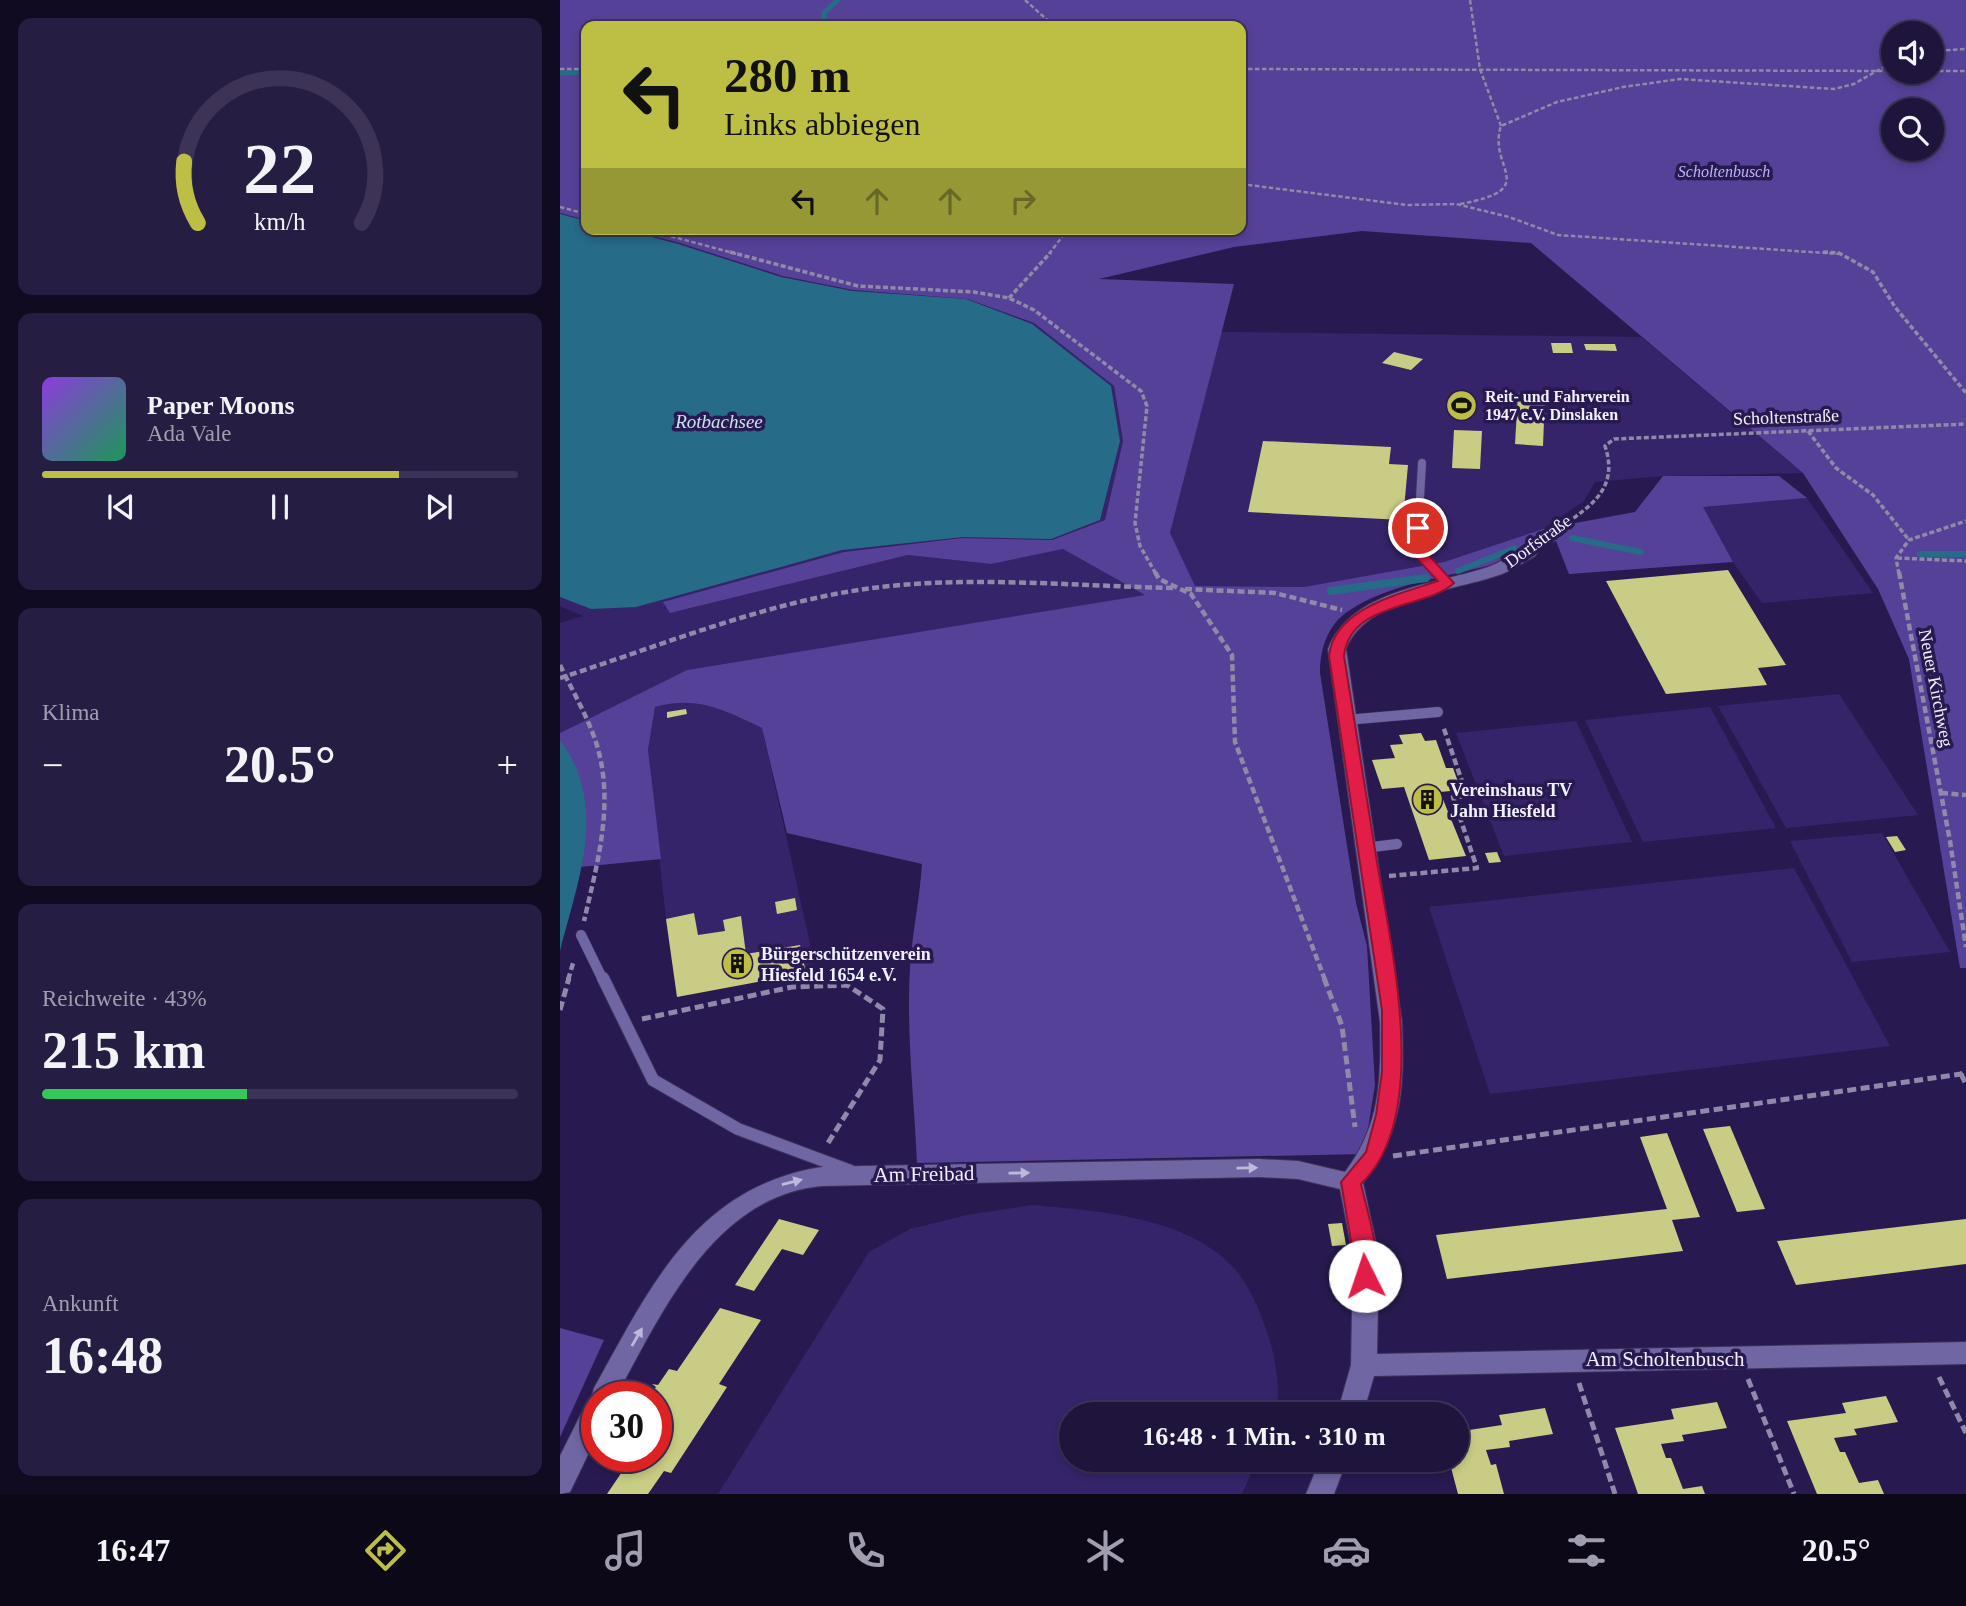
<!DOCTYPE html>
<html lang="de">
<head>
<meta charset="utf-8">
<style>
  body { margin:0; font-family:"Times New Roman",serif; background:#261d43; color:#f1f3f6; height:100vh; display:flex; flex-direction:column; font-size:26px; white-space:nowrap }
  * { box-sizing:border-box; margin:0 }
  p { font-size:23px; color:#a19eaf }
  .icon { flex:none; width:38px; height:38px; fill:none; stroke:currentColor; stroke-width:2; stroke-linecap:round; stroke-linejoin:round }
  .map { position:relative; flex:1; overflow:hidden }
  .panel { display:flex; flex-direction:column; gap:18px; padding:18px; background:#100b21; width:560px }
  .panel>* { flex:none }
  .banner { position:absolute; left:21px; top:21px; width:665px; height:214px; border-radius:14px; box-shadow:0 4px 10px #0003,0 0 0 2px #3c3356; background:#bcbf43; color:#111; overflow:hidden }
  .buttons { position:absolute; left:1321px; top:21px; display:grid; gap:14px }
  .buttons a { display:grid; place-items:center; width:63px; height:63px; border-radius:50%; background:#1e143c; box-shadow:0 4px 10px #0003,0 0 0 2px #3c3356; font-size:35px }
  .speed { position:absolute; left:21px; top:1381px; display:flex; gap:14px; font-size:35px; font-weight:700; text-align:center }
  .speed>* { display:grid; place-content:center; width:91px; height:91px; border-radius:50%; background:#1e143c; box-shadow:0 4px 10px #0003,0 0 0 2px #3c3356; line-height:1 }
  .speed .limit { border:10px solid #d22; background:#fff; color:#111 }
  .pin { position:absolute; display:grid; place-items:center; width:60px; height:60px; color:#fff; margin:-30px; border:4px solid #fff; border-radius:50%; box-shadow:0 2px 7px #0007 }
  .me { position:absolute; width:77px; margin:-38px; rotate:356deg; stroke-linejoin:round; filter:drop-shadow(0 0 5px #0008) }
  .turn { display:flex; align-items:center; gap:24px; height:147px; padding:0 28px; font-size:32px }
  .turn .icon { width:91px; height:91px; stroke-width:2.5 }
  .turn b { display:block; font-size:49px; line-height:60px }
  .lanes { display:flex; align-items:center; height:66px; padding:0 28px; background:#0003; justify-content:center; gap:35px; direction:ltr }
  .lanes .off { opacity:.35 }
  .big { font-size:52px; font-weight:800; line-height:1.1 }
  .panel .card { flex:1; display:flex; flex-direction:column; justify-content:center; gap:10px; min-width:0; padding:0 24px; border-radius:14px; background:#261d43 }
  .panel .dial { align-items:center; gap:0 }
  .dial svg { height:182px; overflow:visible; fill:none; stroke:#3c3356; stroke-width:7; stroke-linecap:round; text-anchor:middle }
  .dial text { fill:#f1f3f6; stroke:none }
  .song { display:flex; align-items:center; gap:21px }
  .cover { width:84px; height:84px; border-radius:10px; background:linear-gradient(135deg,hsl(270 70% 55%),hsl(150 70% 35%)) }
  .played { height:7px; border-radius:4px; background:linear-gradient(90deg,#bcbf43 75%,#3c3356 75%) }
  .keys { display:flex; justify-content:space-around; direction:ltr }
  .heat { display:flex; justify-content:space-between; align-items:center; font-size:38px; direction:ltr }
  .charge { height:10px; border-radius:5px; background:linear-gradient(90deg,#34c759 43%,#3c3356 0) }
  .trip { position:absolute; left:499px; top:1402px; width:410px; height:70px; border-radius:35px; background:#1e143c; box-shadow:0 4px 10px #0003,0 0 0 2px #3c3356; font-weight:800; line-height:70px; text-align:center }
  .tabs { display:flex; height:112px; justify-content:space-around; align-items:center; background:#0c0818; color:#a19eaf }
  .tabs .icon { width:49px; height:49px }
  .tabs .current { color:#bcbf43 }
  .tabs b { font-size:32px; color:#f1f3f6 }
  main { display:flex; flex:1; min-height:0 }
  .map>svg:first-child { display:block }
  .green { fill:#36246a }
  .forest { fill:#564198; fill-rule:evenodd }
  .water { fill:#266b88 }
  .lines { fill:none; stroke-linecap:round; stroke-linejoin:round }
  .stream-far2 { stroke:#266b88; stroke-width:5 }
  .stream-far1 { stroke:#266b88; stroke-width:6 }
  .stream { stroke:#266b88; stroke-width:8 }
  .building { fill:#c9cc84 }
  .lane-far2-casing { stroke:#3f315c; stroke-width:10 }
  .lane-far1-casing { stroke:#3f315c; stroke-width:11 }
  .lane-casing { stroke:#3f315c; stroke-width:14 }
  .street-casing { stroke:#3f315c; stroke-width:2 }
  .path-far3 { stroke:#9089aa; stroke-width:2.5; stroke-dasharray:4.5 2.5; stroke-linecap:butt }
  .path-far2 { stroke:#9089aa; stroke-width:3.5; stroke-dasharray:5 2.5; stroke-linecap:butt }
  .path-far1 { stroke:#9089aa; stroke-width:4.5; stroke-dasharray:7 3.5; stroke-linecap:butt }
  .path { stroke:#9089aa; stroke-width:5; stroke-dasharray:9 4.5; stroke-linecap:butt }
  .lane-far2 { stroke:#7066a3; stroke-width:8 }
  .lane-far1 { stroke:#7066a3; stroke-width:10 }
  .lane { stroke:#7066a3; stroke-width:12 }
  .street { fill:#7066a3; fill-rule:evenodd }
  .oneway { fill:#bdb9da }
  .route { fill:#e11d48; stroke:#92132f; stroke-width:2 }
  .labels { text-anchor:middle; dominant-baseline:central; stroke-width:7; stroke-linejoin:round; paint-order:stroke }
  .far-park-label { font-size:16px; font-style:italic; fill:#beb4fb; stroke:#281a50 }
  .far-poi-label { font-size:16px; font-weight:bold; fill:#f1f0fe; stroke:#281a50; text-anchor:start }
  .street-label { font-size:18px; fill:#f1f0fe; stroke:#281a50 }
  .poi-label { font-size:18px; font-weight:bold; fill:#f1f0fe; stroke:#281a50; text-anchor:start }
  .water-label { font-size:19px; font-style:italic; fill:#c9e3f1; stroke:#281a50 }
  .near-street-label { font-size:21px; fill:#f1f0fe; stroke:#281a50 }
</style>
</head>
<body>
<main>
<section class="panel">
<div class="card dial"><svg viewBox="0 0 100 80">
<path d="M14 69A42 42 0 1 1 86 69"/>
<path d="M14 69A42 42 0 0 1 8 42" stroke="#bcbf43"/>
<text x="50" y="56" font-size="32" font-weight="700">22</text>
<text x="50" y="72" font-size="11">km/h</text>
</svg></div>
<div class="card">
<div class="song"><i class="cover"></i><div><b>Paper Moons</b><p>Ada Vale</p></div></div>
<div class="played"></div>
<div class="keys"><svg class="icon" aria-label="previous" viewBox="0 0 24 24"><path d="M18 5L8 12l10 7zM5 5v14"/></svg><svg class="icon" aria-label="pause" viewBox="0 0 24 24"><path d="M8 5v14M16 5v14"/></svg><svg class="icon" aria-label="next" viewBox="0 0 24 24"><path d="M6 5l10 7-10 7zM19 5v14"/></svg></div>
</div>
<div class="card"><p>Klima</p>
<div class="heat"><a>−</a><b class="big">20.5°</b><a>+</a></div>
</div>
<div class="card"><p>Reichweite · 43%</p><b class="big">215 km</b><div class="charge"></div></div>
<div class="card"><p>Ankunft</p><b class="big">16:48</b></div>
</section>
<div class="map">
<svg width="1406" height="1494" viewBox="0 0 1406 1494">
  <rect width="100%" height="100%" fill="#281a50"/>
  <!-- green -->
  <g class="green">
    <polygon points="0,213 26,220 26,229 65,229 120,243 223,276 293,290 406,299 474,323 554,386 563,441 545,520 492,540 402,538 284,552 110,613 348,555 431,564 503,549 586,595 127,670 0,733 0,623 23,616 0,606"/>
    <polygon points="661,332 1081,337 1243,473 1103,476 1035,482 1024,501 983,529 884,562 744,587 634,586 610,533"/>
    <polygon points="1247,498 1313,593 1202,603 1173,562 1142,507"/>
    <polygon points="1279,694 1358,815 1226,828 1158,706"/>
    <polygon points="117,700 161,708 202,728 256,971 117,997 106,919 88,750 95,707"/>
    <polygon points="1150,707 1216,828 1083,842 1025,720"/>
    <polygon points="1016,721 1072,842 944,856 896,733"/>
    <polygon points="1322,833 1390,952 1292,962 1230,841"/>
    <polygon points="1234,868 1330,1046 930,1094 869,907"/>
    <path d="M472,1205C537,1211 626,1216 674,1268C688,1284 697,1304 704,1324C715,1352 721,1384 716,1414H511V1460H697L682,1494H158L309,1252L350,1229L407,1215Z"/>
  </g>
  <!-- forest -->
  <g class="forest">
    <path d="M0,0H1406V968H1400L1349,659L1318,589L1243,473L971,243L802,231L674,247L539,279L674,284L610,533L635,586L744,587L884,562L983,529L1075,512L1103,476H1219L1247,498L1143,507L1173,562L1009,574L996,541C978,548 960,556 941,562C892,577 830,582 787,612C767,626 760,650 760,673L796,903L807,946L815,1085L804,1154L357,1163C354,1095 345,1023 351,955C354,925 360,895 362,864L227,833L202,728C165,710 136,695 95,707L88,750L101,859L0,869V733L127,670L585,595L503,549L431,564L348,555L110,613L103,602L284,552L402,538L492,540L545,520L563,441L554,386L474,323L407,299L293,290L223,276L120,243L65,229H681V26H26V220L0,213ZM1334,33H1372V72H1334ZM1334,110H1372V149H1334Z"/>
    <polygon points="0,1328 44,1340 0,1437"/>
  </g>
  <!-- water -->
  <g class="water">
    <polygon points="0,214 26,221 26,229 61,229 118,244 221,277 292,291 406,299 472,324 551,386 560,441 540,520 491,539 403,537 282,550 76,607 31,609 0,597"/>
    <path d="M0,740C49,805 18,880 0,951Z"/>
  </g>
  <g class="lines">
    <!-- stream-far2 -->
    <g class="stream-far2">
      <polyline points="265,26 264,13 278,0"/>
      <polyline points="0,73 26,72"/>
    </g>
    <!-- stream-far1 -->
    <g class="stream-far1">
      <polyline points="1012,538 1081,552"/>
      <polyline points="1360,554 1406,554"/>
      <polyline points="898,571 955,548"/>
    </g>
    <!-- stream -->
    <polyline class="stream" points="771,591 866,578"/>
  </g>
  <!-- building -->
  <g class="building">
    <polygon points="991,343 1011,343 1013,353 993,353"/>
    <polygon points="1024,344 1055,344 1057,351 1026,350"/>
    <polygon points="834,352 863,359 851,370 822,363"/>
    <polygon points="958,393 985,395 983,446 955,444"/>
    <polygon points="894,430 922,431 920,469 892,468"/>
    <polygon points="703,441 831,447 829,464 848,465 843,520 688,512"/>
    <polygon points="1168,570 1226,665 1198,668 1207,685 1106,694 1046,581"/>
    <polygon points="126,709 127,714 107,718 107,712"/>
    <polygon points="861,733 865,741 876,740 886,768 893,768 901,790 880,792 906,856 869,860 844,787 822,789 812,760 835,758 830,745 843,744 839,735"/>
    <polygon points="1337,836 1346,850 1335,852 1326,837"/>
    <polygon points="937,852 941,862 929,863 925,853"/>
    <polygon points="235,898 237,910 217,914 215,902"/>
    <polygon points="134,913 138,935 165,931 163,920 181,916 186,954 240,945 246,973 117,997 106,919"/>
    <polygon points="1170,1126 1205,1209 1177,1212 1143,1129"/>
    <polygon points="1107,1133 1140,1217 1112,1220 1123,1251 887,1279 876,1235 1107,1209 1080,1137"/>
    <polygon points="219,1219 259,1230 243,1255 222,1249 194,1291 175,1285"/>
    <polygon points="1406,1219 1406,1264 1236,1285 1217,1241"/>
    <polygon points="782,1223 786,1245 772,1246 768,1224"/>
    <polygon points="160,1308 201,1320 159,1384 167,1387 111,1473 104,1471 88,1494 47,1494 70,1460 60,1456 96,1456 96,1396 90,1396 96,1387 92,1384 98,1385 109,1369 117,1371"/>
    <polygon points="1326,1396 1338,1422 1294,1429 1297,1435 1274,1438 1280,1452 1285,1452 1299,1483 1318,1480 1324,1494 1257,1494 1227,1421 1286,1413 1282,1403"/>
    <polygon points="1157,1402 1167,1428 1122,1435 1124,1441 1101,1444 1106,1458 1111,1458 1123,1489 1142,1486 1145,1494 1078,1494 1055,1428 1114,1419 1111,1409"/>
    <polygon points="985,1408 993,1434 949,1441 950,1447 926,1450 931,1465 936,1464 944,1494 898,1494 889,1460 896,1460 896,1432 942,1425 939,1415"/>
  </g>
  <g class="lines">
    <defs>
      <polyline id="lane-far2" points="862,463 857,551 879,574"/>
      <g id="lane-far1">
        <polyline points="877,572 887,583"/>
        <polyline points="786,720 878,712"/>
        <polyline points="804,848 837,844"/>
        <polyline points="21,935 43,980"/>
      </g>
      <polyline id="lane" points="43,978 93,1080 178,1129 291,1171"/>
      <g id="street">
        <path d="M969,547L978,552L975,556C964,562 954,569 942,574C896,591 806,597 786,649L842,1022C844,1088 844,1128 803,1183L819,1256L817,1354L1406,1342V1364L814,1376L803,1414H777L791,1365L793,1256L780,1189L738,1179L699,1177L262,1186C153,1196 102,1313 56,1396H37V1436L10,1492L0,1494V1456L28,1400L31,1399L34,1388C88,1292 131,1194 250,1169C267,1165 286,1167 303,1166L699,1159L738,1161L785,1172C821,1124 821,1079 820,1022L768,649C791,590 873,585 925,568C941,563 954,551 969,547Z"/>
        <polygon points="760,1460 787,1460 774,1494 746,1494"/>
      </g>
    </defs>
    <!-- lane-far2 casing -->
    <use href="#lane-far2" class="lane-far2-casing"/>
    <!-- lane-far1 casing -->
    <use href="#lane-far1" class="lane-far1-casing"/>
    <!-- lane casing -->
    <use href="#lane" class="lane-casing"/>
    <!-- street casing -->
    <use href="#street" class="street-casing"/>
    <!-- path-far3 -->
    <g class="path-far3">
      <polyline points="465,0 494,26"/>
      <polyline points="910,0 920,69 941,126"/>
      <polyline points="1372,51 1406,49"/>
      <polyline points="0,69 26,69"/>
      <polyline points="681,69 1334,71"/>
      <polyline points="1372,71 1406,71"/>
      <polyline points="681,184 847,205 896,204 949,217 998,235 1280,254"/>
      <path d="M900,204C983,189 927,168 941,126L997,102L1063,87L1120,79L1274,89L1294,84L1334,61"/>
      <polyline points="0,207 26,214"/>
      <polyline points="84,229 177,254"/>
      <polyline points="489,254 508,229"/>
    </g>
    <!-- path-far2 -->
    <g class="path-far2">
      <polyline points="170,252 298,286 414,292 449,298 474,310 581,391 587,406 575,523 580,546 596,574"/>
      <polyline points="1263,252 1279,253 1313,272 1335,307 1406,393"/>
      <polyline points="449,298 491,252"/>
      <polyline points="1248,431 1276,468 1313,495 1349,540"/>
      <path d="M983,540C1018,512 1062,497 1045,446L1054,439L1406,424"/>
      <polyline points="1337,558 1406,561"/>
      <polyline points="1339,574 1336,558 1349,540 1406,521"/>
    </g>
    <!-- path-far1 -->
    <g class="path-far1">
      <polyline points="595,572 599,579 631,594 672,655 675,742 765,980"/>
      <polyline points="1339,572 1390,841 1406,947"/>
      <polyline points="625,589 715,593 782,610"/>
      <path d="M0,665C11,688 24,710 33,734C57,796 38,860 24,921"/>
      <path d="M0,678C100,646 201,604 305,589C402,575 515,586 613,588"/>
      <polyline points="1381,793 1406,795"/>
      <polyline points="829,876 917,868 893,797 907,796 883,726"/>
      <polyline points="8,980 14,960"/>
    </g>
    <!-- path -->
    <g class="path">
      <polyline points="764,978 782,1026 795,1127"/>
      <polyline points="0,1010 9,978"/>
      <polyline points="82,1019 232,987 287,985 323,1009 320,1060 268,1143"/>
      <polyline points="1401,1074 1406,1084"/>
      <polyline points="833,1156 1401,1074 1406,1070"/>
      <polyline points="1379,1377 1406,1433"/>
      <polyline points="1188,1379 1234,1494"/>
      <polyline points="1019,1383 1055,1494"/>
    </g>
    <!-- lane-far2 -->
    <use href="#lane-far2" class="lane-far2"/>
    <!-- lane-far1 -->
    <use href="#lane-far1" class="lane-far1"/>
    <!-- lane -->
    <use href="#lane" class="lane"/>
    <!-- street -->
    <use href="#street" class="street"/>
  </g>
  <!-- one-way arrows -->
  <defs><path id="oneway-solid" d="M-6-.8H1V-3.2L6.5 0L1 3.2V.8H-6Z" transform="scale(1.75)"/></defs>
  <g class="oneway">
    <use href="#oneway-solid" transform="translate(687 1168) rotate(-1)"/>
    <use href="#oneway-solid" transform="translate(459 1173) rotate(-1)"/>
    <use href="#oneway-solid" transform="translate(232 1182) rotate(-14)"/>
    <use href="#oneway-solid" transform="translate(77 1337) rotate(-60)"/>
  </g>
  <!-- route -->
  <path class="route" d="M853,525H863L864,550L894,583C867,609 790,601 784,656C795,723 805,789 816,856C830,943 873,1116 801,1184C806,1208 824,1260 813,1282H798L781,1182L806,1152L816,1115L822,1072V1010L769,656C774,608 840,594 878,581L850,551Z"/>
  <!-- icons -->
  <defs>
    <symbol id="stadium-disc" viewBox="-11 -11 22 22"><circle r="9.5" fill="#bcbf43" stroke="#281a50"/><path d="M0-5a6.5 5 0 1 0 0 10a6.5 5 0 1 0 0-10ZM-3.5-1.8h7v3.6h-7Z" fill="#111"/></symbol>
    <symbol id="building-disc" viewBox="-11 -11 22 22"><circle r="9.5" fill="#bcbf43" stroke="#281a50"/><path d="M-4-6H4V6H1V3H-1V6H-4ZM-2.5-4.3h1.7v1.8h-1.7ZM.8-4.3h1.7v1.8H.8ZM-2.5-1h1.7V.8h-1.7ZM.8-1h1.7V.8H.8Z" fill="#111"/></symbol>
  </defs>
  <g fill-rule="evenodd">
    <use href="#stadium-disc" x="884" y="388" width="35" height="35"/>
    <use href="#building-disc" x="850" y="782" width="35" height="35"/>
    <use href="#building-disc" x="160" y="946" width="35" height="35"/>
  </g>
  <g class="labels">
    <!-- far-park labels -->
    <g class="far-park-label">
      <text x="1164" y="171">Scholtenbusch</text>
    </g>
    <!-- far-poi labels -->
    <g class="far-poi-label">
      <text x="925" y="396">Reit- und Fahrverein<tspan x="925" dy="18">1947 e.V. Dinslaken</tspan></text>
    </g>
    <!-- street labels -->
    <g class="street-label">
      <text transform="translate(1226 417) rotate(-2)">Scholtenstraße</text>
      <text transform="translate(978 541) rotate(-36)">Dorfstraße</text>
      <text transform="translate(1376 688) rotate(79)">Neuer Kirchweg</text>
    </g>
    <!-- poi labels -->
    <g class="poi-label">
      <text x="890" y="790">Vereinshaus TV<tspan x="890" dy="21">Jahn Hiesfeld</tspan></text>
      <text x="201" y="954">Bürgerschützenverein<tspan x="201" dy="21">Hiesfeld 1654 e.V.</tspan></text>
    </g>
    <!-- water labels -->
    <g class="water-label">
      <text x="159" y="421">Rotbachsee</text>
    </g>
    <!-- near-street labels -->
    <g class="near-street-label">
      <text transform="translate(364 1174) rotate(-1)">Am Freibad</text>
      <text x="1105" y="1359">Am Scholtenbusch</text>
    </g>
  </g>
</svg>
<div class="buttons">
<a><svg class="icon" aria-label="sound" viewBox="0 0 24 24"><path d="M4 9h4l5-4v14l-5-4H4zM17 9q2 3 0 6"/></svg></a>
<a><svg class="icon" aria-label="search" viewBox="0 0 24 24"><circle cx="10" cy="10" r="6"/><path d="M15 15l6 6"/></svg></a>
</div>
<div class="speed"><div class="limit">30</div></div>
<div class="pin" style="left:858px;top:528px;background:#d93025"><svg class="icon" aria-label="arrive" viewBox="0 0 24 24"><path d="M6 21V4h12l-3 4 3 4H6"/></svg></div>
<svg class="me" style="left:805px;top:1276px" viewBox="-20 -20 40 40"><circle r="19" fill="#fff"/><path d="M0-13L10 11 0 6-10 11z" fill="#e11d48"/></svg>
<div class="trip">16:48 · 1 Min. · 310 m</div>
<div class="banner">
<div class="turn"><svg class="icon" aria-label="left" viewBox="0 0 24 24"><path d="M17 20v-9H6M10 6l-5 5 5 5"/></svg><div><b>280 m</b>Links abbiegen</div></div>
<div class="lanes"><svg class="icon" aria-label="left" viewBox="0 0 24 24"><path d="M17 20v-9H6M10 6l-5 5 5 5"/></svg><svg class="icon off" aria-label="ahead" viewBox="0 0 24 24"><path d="M12 20V5M6 11l6-6 6 6"/></svg><svg class="icon off" aria-label="ahead" viewBox="0 0 24 24"><path d="M12 20V5M6 11l6-6 6 6"/></svg><svg class="icon off" aria-label="right" viewBox="0 0 24 24"><path d="M7 20v-9h11M14 6l5 5-5 5"/></svg></div>
</div>
</div>
</main>
<nav class="tabs">
<b>16:47</b>
<svg class="icon current" aria-label="directions" viewBox="0 0 24 24"><path d="M12 3l9 9-9 9-9-9zM9 14v-3h6M13 9l2 2-2 2"/></svg>
<svg class="icon" aria-label="music" viewBox="0 0 24 24"><path d="M9 18V5l10-2v13"/><circle cx="6" cy="18" r="3"/><circle cx="16" cy="16" r="3"/></svg>
<svg class="icon" aria-label="phone" viewBox="0 0 24 24"><path d="M5 4h4l2 5-3 2q2 4 5 5l2-3 5 2v4C11 20 4 13 5 4z"/></svg>
<svg class="icon" aria-label="climate" viewBox="0 0 24 24"><path d="M12 3v18M4 7l16 10M4 17L20 7"/></svg>
<svg class="icon" aria-label="car" viewBox="0 0 24 24"><path d="M5 17H2v-5l4-1 3-4h7l3 4 3 1v5h-3M9 17h6M6 11h13"/><circle cx="7" cy="17" r="2"/><circle cx="17" cy="17" r="2"/></svg>
<svg class="icon" aria-label="filters" viewBox="0 0 24 24"><path d="M4 7h16M4 17h16"/><circle cx="9" cy="7" r="2"/><circle cx="15" cy="17" r="2"/></svg>
<b>20.5°</b>
</nav>
</body>
</html>
